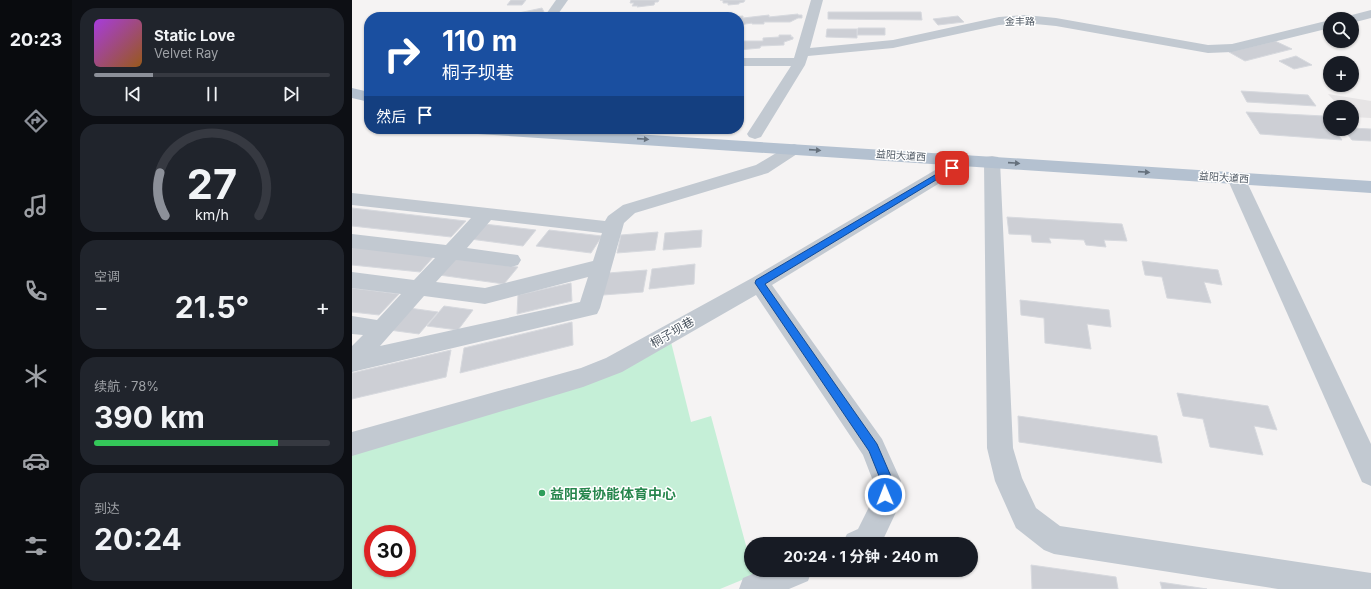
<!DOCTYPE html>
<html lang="zh">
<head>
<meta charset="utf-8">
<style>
  body { margin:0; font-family:Inter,"Noto Sans SC",sans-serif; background:#20242c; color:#f1f3f6; height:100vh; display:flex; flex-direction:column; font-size:15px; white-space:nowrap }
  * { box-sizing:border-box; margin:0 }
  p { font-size:13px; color:#9ea1a6 }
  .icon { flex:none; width:22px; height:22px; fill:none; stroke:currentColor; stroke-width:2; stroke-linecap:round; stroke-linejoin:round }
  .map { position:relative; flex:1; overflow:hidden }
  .details { display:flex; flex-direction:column; gap:8px; padding:8px; background:#0d0f14; width:280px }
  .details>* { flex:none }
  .hud { position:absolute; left:12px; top:12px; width:380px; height:122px; border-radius:16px; box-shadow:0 1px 3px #0004; background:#1a4fa0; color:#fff; overflow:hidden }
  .fabs { position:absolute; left:971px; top:12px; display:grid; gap:8px }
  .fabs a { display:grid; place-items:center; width:36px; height:36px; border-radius:50%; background:#171b24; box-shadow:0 1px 3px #0004; font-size:20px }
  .speed { position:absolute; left:12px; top:525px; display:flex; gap:8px; font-size:20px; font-weight:700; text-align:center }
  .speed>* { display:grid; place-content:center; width:52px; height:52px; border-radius:50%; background:#171b24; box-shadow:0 1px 3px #0004; line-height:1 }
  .speed .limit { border:6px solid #d22; background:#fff; color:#111 }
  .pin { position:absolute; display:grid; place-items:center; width:34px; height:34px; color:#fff; margin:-17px; border-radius:8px; box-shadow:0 2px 6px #0006 }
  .me { position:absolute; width:44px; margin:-22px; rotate:359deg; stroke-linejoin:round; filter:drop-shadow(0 0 3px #0008) }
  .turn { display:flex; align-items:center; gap:14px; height:84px; padding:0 12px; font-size:18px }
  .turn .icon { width:52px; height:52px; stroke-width:2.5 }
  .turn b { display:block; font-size:28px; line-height:34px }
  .then { display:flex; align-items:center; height:38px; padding:0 12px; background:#0003; gap:8px; font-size:15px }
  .big { font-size:30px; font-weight:700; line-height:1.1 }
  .details .widget { flex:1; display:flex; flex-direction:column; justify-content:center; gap:6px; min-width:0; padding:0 14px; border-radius:16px; background:#20242c }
  .details .dial { align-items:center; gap:0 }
  .dial svg { height:104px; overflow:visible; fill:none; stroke:#363941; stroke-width:7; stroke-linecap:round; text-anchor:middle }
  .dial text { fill:#f1f3f6; stroke:none }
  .song { display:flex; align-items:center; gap:12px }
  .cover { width:48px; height:48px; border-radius:6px; background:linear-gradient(135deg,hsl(280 70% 55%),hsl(30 70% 35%)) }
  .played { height:4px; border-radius:2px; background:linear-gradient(90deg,#8c9099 25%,#363941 25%) }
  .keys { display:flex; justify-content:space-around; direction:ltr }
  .heat { display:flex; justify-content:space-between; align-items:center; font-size:22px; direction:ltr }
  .charge { height:6px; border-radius:3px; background:linear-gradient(90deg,#34c759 78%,#363941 0) }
  .trip { position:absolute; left:392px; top:537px; width:234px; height:40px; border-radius:20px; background:#171b24; box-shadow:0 1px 3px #0004; font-weight:700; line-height:40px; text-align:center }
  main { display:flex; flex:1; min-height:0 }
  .dock { display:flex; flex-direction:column; width:72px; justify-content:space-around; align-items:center; background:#090b0e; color:#9ea1a6 }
  .dock .icon { width:28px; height:28px }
  .dock .current { color:#8c9099 }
  .dock b { font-size:18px; color:#f1f3f6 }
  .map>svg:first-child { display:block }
  .education { fill:#e6e4e5 }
  .green { fill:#c5efd7; fill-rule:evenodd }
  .building { fill:#cdcfd5; stroke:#d7d9de }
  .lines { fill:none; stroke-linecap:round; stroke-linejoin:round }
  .minor { fill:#c2c9d1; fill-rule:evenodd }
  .major { fill:#b4c1d0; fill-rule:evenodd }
  .oneway { fill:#65707c }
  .route { fill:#1a73e8; stroke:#114b97 }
  .leisure-dot { fill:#2e9e5b; stroke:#fff; stroke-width:1.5 }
  .labels { text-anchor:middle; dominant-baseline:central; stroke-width:3; stroke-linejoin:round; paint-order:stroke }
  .far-street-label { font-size:10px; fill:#4b5560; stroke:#fff }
  .street-label { font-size:12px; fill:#4b5560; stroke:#fff }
  .near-leisure-label { font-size:14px; font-weight:bold; fill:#27864d; stroke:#fff; text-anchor:start }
</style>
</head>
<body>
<main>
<nav class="dock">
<b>20:23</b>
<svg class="icon current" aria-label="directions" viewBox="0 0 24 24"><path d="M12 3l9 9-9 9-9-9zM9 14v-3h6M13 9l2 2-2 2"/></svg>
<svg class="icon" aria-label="music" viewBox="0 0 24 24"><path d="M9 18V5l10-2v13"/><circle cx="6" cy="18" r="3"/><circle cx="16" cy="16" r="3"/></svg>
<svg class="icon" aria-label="phone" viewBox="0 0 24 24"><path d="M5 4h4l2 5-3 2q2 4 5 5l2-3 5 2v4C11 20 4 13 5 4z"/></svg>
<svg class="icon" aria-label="climate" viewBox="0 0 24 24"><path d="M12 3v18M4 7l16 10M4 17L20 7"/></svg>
<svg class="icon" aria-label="car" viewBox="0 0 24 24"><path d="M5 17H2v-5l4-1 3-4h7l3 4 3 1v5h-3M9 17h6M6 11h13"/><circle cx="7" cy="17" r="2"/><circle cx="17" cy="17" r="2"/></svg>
<svg class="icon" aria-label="filters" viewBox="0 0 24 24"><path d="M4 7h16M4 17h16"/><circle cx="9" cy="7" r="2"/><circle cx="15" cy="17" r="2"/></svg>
</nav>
<section class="details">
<div class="widget">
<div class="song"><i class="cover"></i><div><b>Static Love</b><p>Velvet Ray</p></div></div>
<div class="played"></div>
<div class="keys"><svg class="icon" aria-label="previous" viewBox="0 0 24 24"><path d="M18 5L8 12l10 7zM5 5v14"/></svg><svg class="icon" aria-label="pause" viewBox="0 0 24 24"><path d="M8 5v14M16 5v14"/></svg><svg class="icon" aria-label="next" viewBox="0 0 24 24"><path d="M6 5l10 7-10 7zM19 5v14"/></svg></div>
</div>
<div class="widget dial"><svg viewBox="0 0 100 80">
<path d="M14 69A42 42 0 1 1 86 69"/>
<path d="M14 69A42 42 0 0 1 10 36" stroke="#8c9099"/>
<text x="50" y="56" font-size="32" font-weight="700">27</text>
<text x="50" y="72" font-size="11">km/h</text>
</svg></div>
<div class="widget"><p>空调</p>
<div class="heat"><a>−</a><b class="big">21.5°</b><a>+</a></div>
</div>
<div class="widget"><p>续航 · 78%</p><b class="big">390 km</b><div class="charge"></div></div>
<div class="widget"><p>到达</p><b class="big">20:24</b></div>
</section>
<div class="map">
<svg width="1019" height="589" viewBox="0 0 1019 589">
  <rect width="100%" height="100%" fill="#f5f3f3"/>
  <!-- education -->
  <polygon class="education" points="976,94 1019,101 1019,118 1000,117 1000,107 988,107"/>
  <!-- green -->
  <path class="green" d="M319,342L339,422L359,416L399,564V570H401L402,575L368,589H0V452ZM21,534H55V568H21Z"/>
  <!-- building -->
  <g class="building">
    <polygon points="159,0 174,0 170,5 155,5"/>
    <polygon points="279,0 307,0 306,2 303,2 302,5 285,7 286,6 280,6 282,3 278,3"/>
    <polygon points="368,0 393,0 392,2 387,3 387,4 376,5 376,3 371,3 371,0"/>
    <polygon points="190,8 193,14 177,17 156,17 163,16 162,14"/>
    <polygon points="476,12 569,12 570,20 476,19"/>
    <polygon points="446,14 446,15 450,15 450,18 446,18 438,22 412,22 412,24 400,24 400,23 387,25 387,17 378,17 391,16 391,18 417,15 417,17"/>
    <polygon points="606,16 612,22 586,25 581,19"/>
    <polygon points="506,28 533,28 533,35 505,35"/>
    <polygon points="475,29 505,29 505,38 474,37"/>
    <polygon points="427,35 439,35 439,37 441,37 441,39 432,42 432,45 409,46 408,48 387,50 387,41 411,41 411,38 427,37"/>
    <polygon points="923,41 940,49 893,61 877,52"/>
    <polygon points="944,56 960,65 942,69 927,61"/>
    <polygon points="889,91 956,95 964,106 895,102"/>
    <polygon points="894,112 972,116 978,124 978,129 982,129 990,140 908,134"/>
    <polygon points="1000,128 1019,129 1019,141 1000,140 991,129 1000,129"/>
    <polygon points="0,208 114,221 99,237 0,226"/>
    <polygon points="655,217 770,224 775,241 752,240 754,247 734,245 732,240 697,238 699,243 680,242 679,235 657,234"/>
    <polygon points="132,224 184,230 171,246 118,239"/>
    <polygon points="197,230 250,236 239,253 184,246"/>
    <polygon points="350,230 349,247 311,250 313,233"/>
    <polygon points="306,232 303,250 265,253 269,235"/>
    <polygon points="0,246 83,255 68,272 0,265"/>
    <polygon points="102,259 166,267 152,284 87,275"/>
    <polygon points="790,261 866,270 870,285 852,282 859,303 815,298 810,277 793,275"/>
    <polygon points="343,264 342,284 297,289 300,269"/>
    <polygon points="295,270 291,292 251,295 256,273"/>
    <polygon points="219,283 220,301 165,314 166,295"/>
    <polygon points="0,288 47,294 27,315 0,312"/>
    <polygon points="668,300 757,310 759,327 735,324 739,349 693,343 692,318 669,315"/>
    <polygon points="92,306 121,310 106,330 75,326"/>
    <polygon points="57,308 86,312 67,334 37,330"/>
    <polygon points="220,322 221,345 108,373 112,348"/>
    <polygon points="99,350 94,377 0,399 0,373"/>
    <polygon points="825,393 916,406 925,430 902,426 911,455 858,447 851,419 831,416"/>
    <polygon points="666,416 805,436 810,463 667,442"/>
    <polygon points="679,565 764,577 766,589 680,589"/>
    <polygon points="808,582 855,589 810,589"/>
  </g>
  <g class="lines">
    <!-- minor -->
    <g class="minor">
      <polygon points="204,0 216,0 204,17 192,17"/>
      <polygon points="459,0 471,0 458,48 541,40 647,17 673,15 704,18 856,45 880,44 978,20 978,28 880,52 856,53 704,26 673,23 647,25 541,48 456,56 453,65 409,137 403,139 397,137 395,134 439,66 387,66 387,58 442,58"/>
      <polygon points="1019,10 1019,18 1000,23 1000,19 994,19 996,16"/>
      <path d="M442,144L448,146L450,149L448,152L416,173L283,213L272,223L248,308L245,314L0,372V346L11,335L0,334V316L25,320L49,294L0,288V272L62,280L83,258L0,248V234L94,245L119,218L0,205V193L253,221L256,216L271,205L404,165L436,146ZM139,220L250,233L241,261L133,288L84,282L104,260L159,267L166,265L169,260L166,255L115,248ZM236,277L228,302L28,346L72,296L133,304Z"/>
      <polygon points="613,155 619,156 621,160 619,164 420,285 530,439 549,481 545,510 529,544 490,544 495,534 506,529 517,507 521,481 511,455 404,295 270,372 231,387 0,456 0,432 229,368 254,358 400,278 607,156"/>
      <polygon points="640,156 646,157 648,161 661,448 670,478 684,508 708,526 1019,573 1019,589 926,589 702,554 692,550 664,528 643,481 635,448 632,161 634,157"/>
      <polygon points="884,173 890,174 893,178 1019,444 1019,486 1010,482 875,178 878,174"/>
      <polygon points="410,570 460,570 456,581 437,589 387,589 391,578"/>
    </g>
    <!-- major -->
    <g class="major">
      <polygon points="0,88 17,92 17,102 0,98"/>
      <polygon points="118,129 204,129 1019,181 1019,193 126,134 120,132"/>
    </g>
  </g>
  <!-- one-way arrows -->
  <defs><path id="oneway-solid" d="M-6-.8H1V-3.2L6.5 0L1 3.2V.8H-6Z"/></defs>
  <g class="oneway">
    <use href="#oneway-solid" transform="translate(291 139) rotate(4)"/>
    <use href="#oneway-solid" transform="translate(463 150) rotate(4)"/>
    <use href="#oneway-solid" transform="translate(662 163) rotate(4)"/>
    <use href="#oneway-solid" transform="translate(792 172) rotate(4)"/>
  </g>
  <!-- route -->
  <polygon class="route" points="600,165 603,168 602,169 413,284 525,444 541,481 538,499 533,501 529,499 527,495 529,481 517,451 403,283 404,280"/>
  <!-- markers -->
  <circle class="leisure-dot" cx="190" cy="493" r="4"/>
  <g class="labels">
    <!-- far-street labels -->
    <g class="far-street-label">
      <text transform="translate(668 21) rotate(-1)">金丰路</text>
      <text transform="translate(549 155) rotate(4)">益阳大道西</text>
      <text transform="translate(872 177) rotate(4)">益阳大道西</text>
    </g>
    <!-- street labels -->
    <g class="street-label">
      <text transform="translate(320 332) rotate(-30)">桐子坝巷</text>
    </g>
    <!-- near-leisure labels -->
    <g class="near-leisure-label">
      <text x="198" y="493">益阳爱协能体育中心</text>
    </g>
  </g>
</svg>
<div class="fabs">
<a><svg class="icon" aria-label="search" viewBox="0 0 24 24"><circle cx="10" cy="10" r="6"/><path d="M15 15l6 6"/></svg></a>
<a>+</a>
<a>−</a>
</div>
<div class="speed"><div class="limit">30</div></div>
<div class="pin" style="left:600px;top:168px;background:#d93025"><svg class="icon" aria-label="arrive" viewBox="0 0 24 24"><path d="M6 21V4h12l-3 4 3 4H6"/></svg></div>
<svg class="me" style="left:533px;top:495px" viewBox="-20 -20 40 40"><circle r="17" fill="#1a73e8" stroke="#fff" stroke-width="3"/><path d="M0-11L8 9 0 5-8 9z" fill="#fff"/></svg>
<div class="trip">20:24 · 1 分钟 · 240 m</div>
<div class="hud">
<div class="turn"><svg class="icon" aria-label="right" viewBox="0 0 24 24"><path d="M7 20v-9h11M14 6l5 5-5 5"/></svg><div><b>110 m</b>桐子坝巷</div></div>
<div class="then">然后<svg class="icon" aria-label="arrive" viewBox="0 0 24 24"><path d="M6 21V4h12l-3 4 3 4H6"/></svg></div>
</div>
</div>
</main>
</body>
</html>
